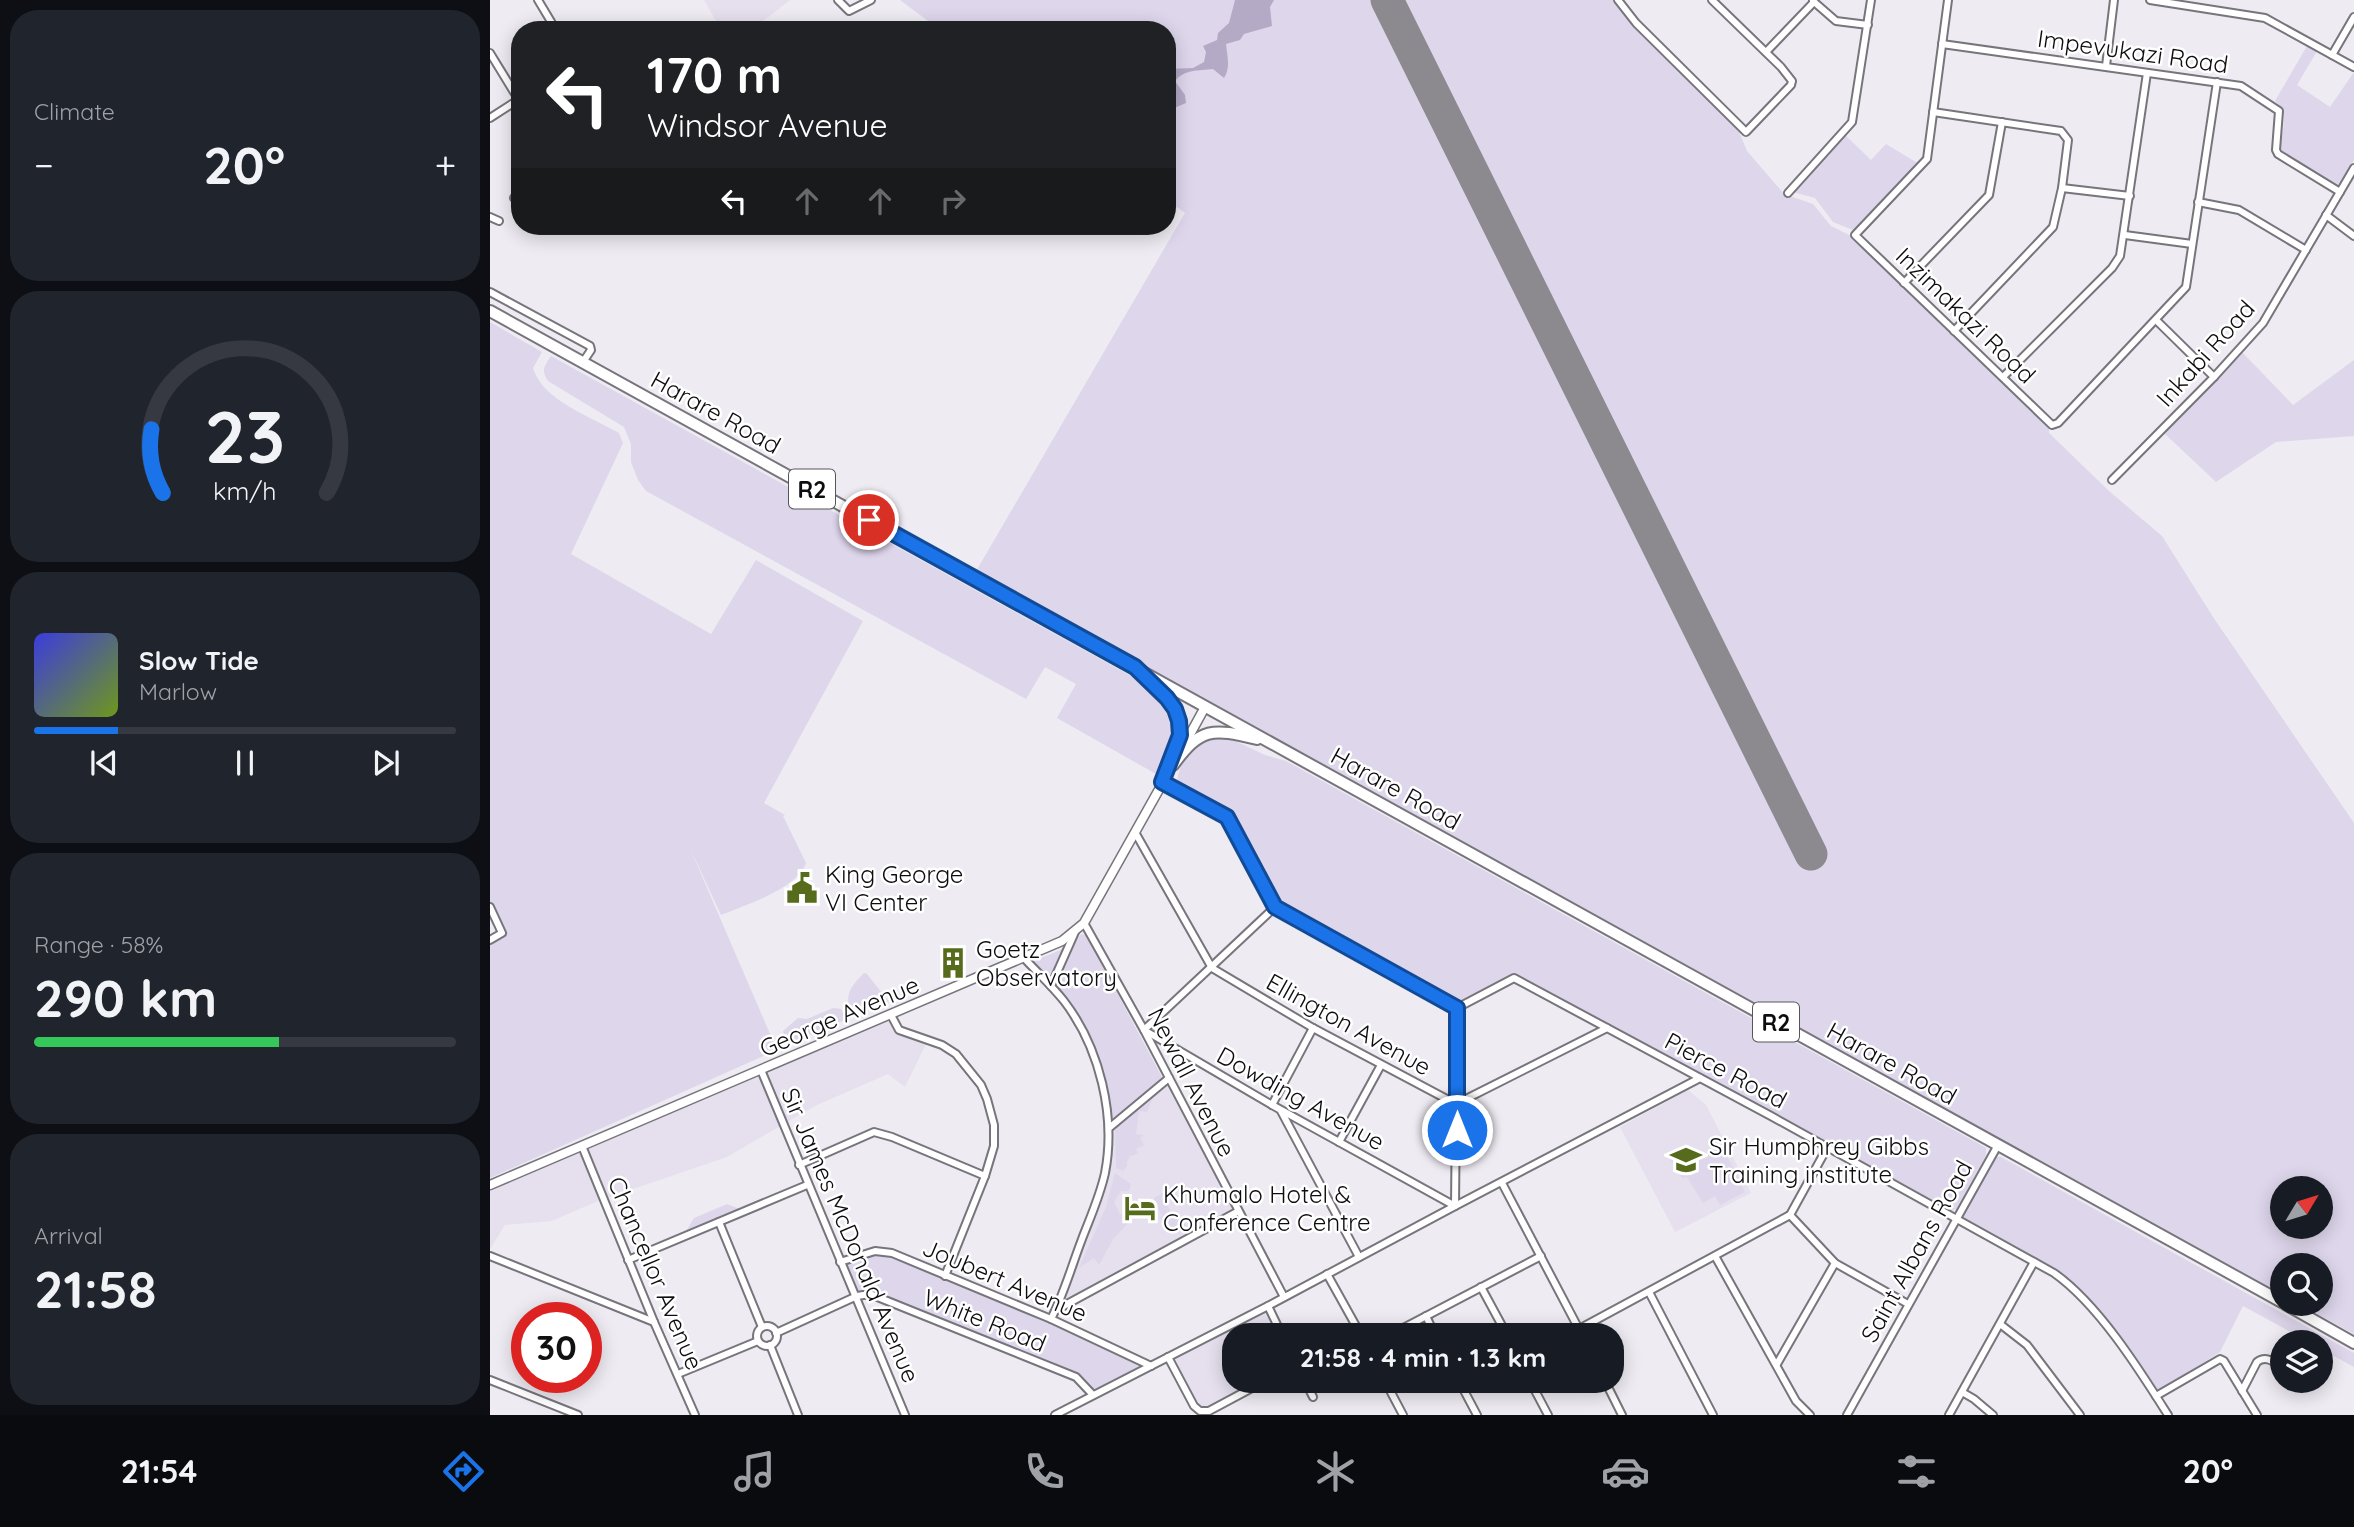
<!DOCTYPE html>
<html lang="en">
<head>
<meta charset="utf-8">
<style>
  body { margin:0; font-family:Quicksand,sans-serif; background:#20242c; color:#f1f3f6; height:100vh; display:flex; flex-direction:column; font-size:26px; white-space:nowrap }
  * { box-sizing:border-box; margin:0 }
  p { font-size:23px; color:#9ea1a6 }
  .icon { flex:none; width:38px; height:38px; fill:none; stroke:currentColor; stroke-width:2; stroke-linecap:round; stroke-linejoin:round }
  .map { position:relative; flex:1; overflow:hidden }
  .details { display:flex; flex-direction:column; gap:10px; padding:10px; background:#0d0f14; width:490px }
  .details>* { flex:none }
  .top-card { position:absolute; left:21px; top:21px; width:665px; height:214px; border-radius:28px; box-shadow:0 4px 18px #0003; background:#202124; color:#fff; overflow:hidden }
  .needle { width:46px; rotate:52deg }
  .fabs { position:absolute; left:1780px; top:1176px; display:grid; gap:14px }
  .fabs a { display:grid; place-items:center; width:63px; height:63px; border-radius:50%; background:#171b24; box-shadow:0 4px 18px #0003; font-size:35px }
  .speed { position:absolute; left:21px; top:1302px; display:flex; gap:14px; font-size:35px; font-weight:700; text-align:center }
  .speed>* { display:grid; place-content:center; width:91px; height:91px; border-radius:50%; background:#171b24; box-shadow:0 4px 18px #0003; line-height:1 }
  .speed .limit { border:10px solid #d22; background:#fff; color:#111 }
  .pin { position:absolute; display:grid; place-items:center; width:60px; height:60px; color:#fff; margin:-30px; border:4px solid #fff; border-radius:50%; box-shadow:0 2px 7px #0007 }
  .me { position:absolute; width:77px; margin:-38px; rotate:0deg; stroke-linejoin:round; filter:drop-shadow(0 0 5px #0008) }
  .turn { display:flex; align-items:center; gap:24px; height:147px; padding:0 21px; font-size:32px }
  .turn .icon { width:91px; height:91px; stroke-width:2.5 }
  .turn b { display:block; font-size:49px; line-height:60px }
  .lanes { display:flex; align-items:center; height:66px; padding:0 21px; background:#0003; justify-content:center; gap:35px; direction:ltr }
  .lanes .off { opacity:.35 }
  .big { font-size:52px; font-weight:700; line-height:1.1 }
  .details .widget { flex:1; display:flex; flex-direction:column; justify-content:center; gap:10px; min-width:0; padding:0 24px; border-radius:28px; background:#20242c }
  .details .dial { align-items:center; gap:0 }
  .dial svg { height:182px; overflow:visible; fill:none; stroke:#363941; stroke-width:7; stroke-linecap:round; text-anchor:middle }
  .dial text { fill:#f1f3f6; stroke:none }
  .song { display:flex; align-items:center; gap:21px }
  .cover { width:84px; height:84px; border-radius:10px; background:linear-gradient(135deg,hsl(240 70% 55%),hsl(80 70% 35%)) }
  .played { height:7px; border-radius:4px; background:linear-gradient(90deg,#1a73e8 20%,#363941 20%) }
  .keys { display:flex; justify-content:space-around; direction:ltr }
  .heat { display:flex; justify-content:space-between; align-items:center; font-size:38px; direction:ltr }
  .charge { height:10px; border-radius:5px; background:linear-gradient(90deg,#34c759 58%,#363941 0) }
  .trip { position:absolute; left:732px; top:1323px; width:402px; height:70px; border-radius:28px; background:#171b24; box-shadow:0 4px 18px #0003; font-weight:700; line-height:70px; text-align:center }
  .tab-bar { display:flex; height:112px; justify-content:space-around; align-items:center; background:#090b0e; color:#9ea1a6 }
  .tab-bar .icon { width:49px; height:49px }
  .tab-bar .active { color:#1a73e8 }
  .tab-bar b { font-size:32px; color:#f1f3f6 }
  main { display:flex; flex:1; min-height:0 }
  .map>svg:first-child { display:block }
  .built { fill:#e6e0ee }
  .green { fill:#ded6eb; fill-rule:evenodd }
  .forest { fill:#b5aac6 }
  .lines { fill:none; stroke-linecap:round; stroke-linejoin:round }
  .runway { stroke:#8c8a8f; stroke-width:33 }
  .street-casing { stroke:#77757b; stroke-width:10 }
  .secondary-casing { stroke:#77757b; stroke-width:11 }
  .highway-casing { stroke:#77757b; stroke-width:14 }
  .street { stroke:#fff; stroke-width:6 }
  .secondary { stroke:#fff; stroke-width:8 }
  .highway { stroke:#fff; stroke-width:10 }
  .route-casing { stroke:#114b97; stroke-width:18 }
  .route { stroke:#1a73e8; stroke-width:12 }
  .labels { text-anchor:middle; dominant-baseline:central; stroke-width:5; stroke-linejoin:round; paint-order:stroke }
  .shield { fill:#fff; stroke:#565657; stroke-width:2 }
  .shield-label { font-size:23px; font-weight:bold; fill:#0d0d0f }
  .street-label { font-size:24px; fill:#0d0d0f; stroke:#fff }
  .poi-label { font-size:24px; fill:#0d0d0f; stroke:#fff; text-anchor:start }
</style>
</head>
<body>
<main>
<section class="details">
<div class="widget"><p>Climate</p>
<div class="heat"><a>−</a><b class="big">20°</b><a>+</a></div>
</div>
<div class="widget dial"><svg viewBox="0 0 100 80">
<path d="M14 69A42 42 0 1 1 86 69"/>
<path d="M14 69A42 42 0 0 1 9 41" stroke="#1a73e8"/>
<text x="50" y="56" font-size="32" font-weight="700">23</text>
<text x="50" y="72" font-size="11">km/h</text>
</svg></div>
<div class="widget">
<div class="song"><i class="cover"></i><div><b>Slow Tide</b><p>Marlow</p></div></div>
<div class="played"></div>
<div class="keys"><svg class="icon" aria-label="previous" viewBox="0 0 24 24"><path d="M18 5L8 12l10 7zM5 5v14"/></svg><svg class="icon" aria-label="pause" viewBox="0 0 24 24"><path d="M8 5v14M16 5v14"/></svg><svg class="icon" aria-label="next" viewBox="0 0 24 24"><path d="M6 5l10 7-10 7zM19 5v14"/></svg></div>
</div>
<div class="widget"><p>Range · 58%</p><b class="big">290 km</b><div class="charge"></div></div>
<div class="widget"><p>Arrival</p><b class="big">21:58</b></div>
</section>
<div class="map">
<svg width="1864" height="1415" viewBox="0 0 1864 1415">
  <rect width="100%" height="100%" fill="#eeebf2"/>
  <!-- built -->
  <g class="built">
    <polygon points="214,0 300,0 262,30 231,30"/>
    <polygon points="399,1018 402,1026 407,1032 437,1042 415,1087 398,1074 325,1106 237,1157 108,1201 62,1221 15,1225 0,1249 0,1190"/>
    <polygon points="678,1079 746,1211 568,1307 615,1176 619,1129"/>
    <polygon points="1198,1090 1216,1105 1261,1193 1185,1232 1130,1127"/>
    <polygon points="777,1308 791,1335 744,1335 744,1381 773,1381 715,1410 708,1407 680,1358"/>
  </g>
  <!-- green -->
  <g class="green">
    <path d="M410,0H1125L1140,20L1247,127L1257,151L1294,194L1323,204L1341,226L1363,237L1559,428V433L1619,491L1672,536L1723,617L1864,823V1334L1809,1304H1830V1265H1792V1294L485,573L695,213L677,200V30H450ZM1792,1188H1830V1227H1792Z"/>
    <path d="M1817,46L1827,51L1807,85L1840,107L1864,72V160L1847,186L1796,156L1790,147C1792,131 1800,112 1785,101Z"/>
    <polygon points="1355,135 1381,160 1396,144 1429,164 1363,230 1343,222 1325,198 1303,192"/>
    <path d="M0,322L52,352L43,368C52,400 101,417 129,433L133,443L81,554L221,634L266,560L373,621L274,803L295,815L293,816L316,863C307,889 255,905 231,915L199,846L287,1050L0,1178V941L14,935L0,904Z"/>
    <polygon points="1752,352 1803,405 1864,360 1864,436 1786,442 1726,482 1674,433"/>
    <path d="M61,356L659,686C691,719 685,736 666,774L567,718L586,684L555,667L536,699L156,491L148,480L141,462V444L134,427L58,381C51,371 54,366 61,356Z"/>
    <path d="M737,737L775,755L796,761L1491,1145L1496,1148V1155L1467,1209L1457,1212L1159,1047L1026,976L1018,978L976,1000L966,1001L926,983L787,904L783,899C772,877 756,833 738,816C723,802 701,799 687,784C689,754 710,738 737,737Z"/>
    <path d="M591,934L596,935L673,1079L619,1125L613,1086L586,1018L541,962C557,955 581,949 591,934Z"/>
    <path d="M374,973L377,974L399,1002L363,1017C353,997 359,988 374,973Z"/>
    <polygon points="343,1008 351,1009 357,1019 296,1045 293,1031 308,1018 317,1019"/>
    <polygon points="665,1092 657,1112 649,1111 646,1134 654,1135 650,1138 654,1145 646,1149 648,1154 640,1156 637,1162 637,1166 633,1171 626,1168 625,1128"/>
    <polygon points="1232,1146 1255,1192 1230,1205 1225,1196 1213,1203 1197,1177 1192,1178 1180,1159 1188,1155 1195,1167"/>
    <polygon points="1504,1157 1511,1157 1864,1353 1864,1367 1831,1349 1830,1342 1819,1342 1753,1306 1730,1352 1670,1390 1664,1389 1586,1285 1561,1268 1472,1220 1471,1214"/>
    <polygon points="625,1173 641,1184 639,1191 631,1191 624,1202 630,1214 640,1214 643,1218 623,1239 609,1265 604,1258 589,1268 616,1207"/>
    <polygon points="679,1189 681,1191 672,1197 682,1213 687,1211 697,1228 689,1233 669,1218 672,1216 667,1207 664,1209 664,1198"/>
    <polygon points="237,1204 252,1210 195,1233 204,1218"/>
    <polygon points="385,1252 402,1254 658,1366 616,1386 600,1390 591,1379 380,1293 367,1295 352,1263"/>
  </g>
  <!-- forest -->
  <path class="forest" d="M745,0H784L780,7L782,26L754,34L750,40L736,44C737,55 741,68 734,78L723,69C708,71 695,69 685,81L695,95L696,103L677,111V69L703,68L714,62L716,52L713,46L727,40L728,33L739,23Z"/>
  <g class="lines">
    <!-- runway -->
    <polyline class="runway" points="897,0 1321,854"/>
    <defs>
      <g id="street">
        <polyline points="48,0 66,30"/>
        <polyline points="348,0 359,11 381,0"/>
        <polyline points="1128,0 1146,23 1256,132 1301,85 1302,81 1291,67 1222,0"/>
        <polyline points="1458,0 1437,159 1365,235 1562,425 1568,423 1696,287 1727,82"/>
        <polyline points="1660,0 1775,18 1864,67"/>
        <polyline points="1323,1 1346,21 1378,25"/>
        <polyline points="1452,44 1751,86 1789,111 1786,150 1788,154 1850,192"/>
        <polyline points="1276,52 1324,2"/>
        <polyline points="0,53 30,102"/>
        <polyline points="1842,55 1864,17"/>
        <polyline points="1616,66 1624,0"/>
        <polyline points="1443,112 1571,131 1578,140 1572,188 1563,227 1464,331"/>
        <polyline points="0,118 28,100"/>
        <polyline points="1572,188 1640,196"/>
        <polyline points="1298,193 1362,122 1381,0"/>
        <polyline points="24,198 30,190"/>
        <polyline points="1708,202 1749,210 1816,250"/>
        <polyline points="1836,215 1864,236"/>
        <polyline points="0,217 9,221"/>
        <polyline points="1635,235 1702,244"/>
        <polyline points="1414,283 1499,195 1512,122"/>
        <polyline points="0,292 100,346 101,350 93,362"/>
        <polyline points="1666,320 1724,377"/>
        <polyline points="1513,377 1622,268 1630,256 1657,73"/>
        <polyline points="1622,480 1724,377 1773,323 1864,168"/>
        <path d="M672,782L737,818L785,907L967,1008L1024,978L1281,1116L1564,1273C1608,1304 1649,1369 1678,1415"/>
        <polyline points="646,834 722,968 823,1028 966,1104 1117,1028"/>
        <polyline points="0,907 12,933 0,940"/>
        <polyline points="785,907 654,1030 782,1105 965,1206 1210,1078"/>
        <polyline points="594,923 654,1030 794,1297"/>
        <path d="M534,958C547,972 562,986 574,1001C610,1048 626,1116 615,1173C610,1196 600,1218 592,1239C582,1265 574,1294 561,1319"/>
        <polyline points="561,986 585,932"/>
        <polyline points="401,1015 409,1030 452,1045 466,1054 491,1085 497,1099 504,1125 504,1146 495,1176 455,1276"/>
        <polyline points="271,1070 415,1415"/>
        <polyline points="782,1105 823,1028"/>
        <polyline points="791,1111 869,1257"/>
        <polyline points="619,1128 679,1078"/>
        <polyline points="849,1142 891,1065"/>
        <polyline points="92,1146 164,1322 205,1415"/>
        <polyline points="309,1165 384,1132 402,1137 495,1176"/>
        <polyline points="1012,1183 1092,1335"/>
        <polyline points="1300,1215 1345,1263 1418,1304"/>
        <polyline points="229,1222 272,1327"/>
        <polyline points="0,1256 164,1322"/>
        <polyline points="1225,1256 1306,1401 1320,1415"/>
        <polyline points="138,1260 317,1185"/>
        <polyline points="350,1262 385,1251 402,1253 561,1319 661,1366"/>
        <polyline points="837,1274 871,1335"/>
        <polyline points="991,1287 1017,1335"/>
        <polyline points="1159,1292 1223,1415"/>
        <polyline points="778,1306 792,1335"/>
        <polyline points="566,1310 747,1212"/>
        <polyline points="936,1316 945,1335"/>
        <polyline points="1510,1324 1537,1345 1590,1415"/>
        <circle cx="277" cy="1336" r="10"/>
        <polyline points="1089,1329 1300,1215 1337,1148"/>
        <polyline points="286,1333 367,1296 380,1294 586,1377 603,1395"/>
        <polyline points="900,1335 1051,1256"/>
        <polyline points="280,1345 308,1415"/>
        <polyline points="678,1357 704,1406 710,1411 719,1411 775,1381"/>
        <polyline points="1287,1364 1345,1263"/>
        <polyline points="188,1374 268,1341"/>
        <polyline points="0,1380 88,1415"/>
        <polyline points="815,1381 823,1397"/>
        <polyline points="895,1381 913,1415"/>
        <polyline points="969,1381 987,1415"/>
        <polyline points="1040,1381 1058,1415"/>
        <polyline points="1115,1381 1132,1415"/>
        <path d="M1752,1391L1767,1362C1776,1355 1784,1362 1792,1367"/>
        <polyline points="1472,1392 1484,1399 1503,1415"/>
        <polyline points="1666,1396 1730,1359 1734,1361 1767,1415"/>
        <polyline points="565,1415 778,1306 965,1206 967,1008"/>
        <polyline points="1357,1415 1508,1145"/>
        <polyline points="1459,1415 1544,1262"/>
      </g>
      <g id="secondary">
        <polyline points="692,749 715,707"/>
        <polyline points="0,1185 572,941 594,923 685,761"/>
      </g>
      <g id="highway">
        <polyline points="0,311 1792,1302"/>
        <path d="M657,679C692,711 696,719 680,764"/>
        <path d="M683,765C711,727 722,728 767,739"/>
        <polyline points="1795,1304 1864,1343"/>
      </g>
    </defs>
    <!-- street casing -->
    <use href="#street" class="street-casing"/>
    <!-- secondary casing -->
    <use href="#secondary" class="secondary-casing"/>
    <!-- highway casing -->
    <use href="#highway" class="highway-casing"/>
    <!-- street -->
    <use href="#street" class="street"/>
    <!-- secondary -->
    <use href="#secondary" class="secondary"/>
    <!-- highway -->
    <use href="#highway" class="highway"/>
  </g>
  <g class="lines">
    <defs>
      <polyline id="route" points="379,520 645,667 677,698 685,709 689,721 690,735 672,782 737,817 785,907 967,1008 967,1130"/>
    </defs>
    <!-- route casing -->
    <use href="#route" class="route-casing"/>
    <!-- route -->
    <use href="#route" class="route"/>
  </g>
  <!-- icons -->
  <defs>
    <symbol id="civic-bare" viewBox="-9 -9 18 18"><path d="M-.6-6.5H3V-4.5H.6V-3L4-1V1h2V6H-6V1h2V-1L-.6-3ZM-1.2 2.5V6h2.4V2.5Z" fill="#566b1b" stroke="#fff" stroke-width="2.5" paint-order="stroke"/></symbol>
    <symbol id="building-bare" viewBox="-9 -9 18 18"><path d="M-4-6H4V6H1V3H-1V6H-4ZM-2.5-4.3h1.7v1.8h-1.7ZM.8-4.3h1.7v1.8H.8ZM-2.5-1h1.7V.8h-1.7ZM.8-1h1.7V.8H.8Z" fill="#566b1b" stroke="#fff" stroke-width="2.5" paint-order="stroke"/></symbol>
    <symbol id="school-bare" viewBox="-9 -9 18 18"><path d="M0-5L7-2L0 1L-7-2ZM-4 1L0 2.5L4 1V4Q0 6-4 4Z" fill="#566b1b" stroke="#fff" stroke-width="2.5" paint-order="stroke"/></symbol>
    <symbol id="hotel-bare" viewBox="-9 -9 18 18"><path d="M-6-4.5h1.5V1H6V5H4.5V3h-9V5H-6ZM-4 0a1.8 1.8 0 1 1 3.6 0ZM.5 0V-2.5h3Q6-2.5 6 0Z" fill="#566b1b" stroke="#fff" stroke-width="2.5" paint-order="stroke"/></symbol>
  </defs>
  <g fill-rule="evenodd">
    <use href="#civic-bare" x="290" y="866" width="44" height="44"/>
    <use href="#building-bare" x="441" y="941" width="44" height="44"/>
    <use href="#school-bare" x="1174" y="1138" width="44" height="44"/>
    <use href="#hotel-bare" x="628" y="1186" width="44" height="44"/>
  </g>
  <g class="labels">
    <!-- shield labels -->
    <g class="shield">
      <rect x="299" y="469.5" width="46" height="39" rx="5"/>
      <rect x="1263" y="1002.5" width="46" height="39" rx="5"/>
    </g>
    <g class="shield-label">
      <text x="322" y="489">R2</text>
      <text x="1286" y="1022">R2</text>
    </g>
    <!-- street labels -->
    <g class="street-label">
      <text transform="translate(1643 51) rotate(8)">Impevukazi Road</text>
      <text transform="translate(1476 315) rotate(44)">Inzimakazi Road</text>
      <text transform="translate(1715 353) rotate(-48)">Inkabi Road</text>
      <text transform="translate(226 412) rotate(29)">Harare Road</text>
      <text transform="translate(906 788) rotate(29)">Harare Road</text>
      <text transform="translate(349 1016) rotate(-23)">George Avenue</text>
      <text transform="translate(859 1024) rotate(29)">Ellington Avenue</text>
      <text transform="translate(1402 1063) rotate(29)">Harare Road</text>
      <text transform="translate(1236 1070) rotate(28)">Pierce Road</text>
      <text transform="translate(702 1082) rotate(63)">Newall Avenue</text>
      <text transform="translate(811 1098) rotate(29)">Dowding Avenue</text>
      <text transform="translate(361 1235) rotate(67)">Sir James McDonald Avenue</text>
      <text transform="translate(1426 1251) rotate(-61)">Saint Albans Road</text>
      <text transform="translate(166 1273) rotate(67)">Chancellor Avenue</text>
      <text transform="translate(515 1280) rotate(23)">Joubert Avenue</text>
      <text transform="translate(495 1320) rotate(22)">White Road</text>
    </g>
    <!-- poi labels -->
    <g class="poi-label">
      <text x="335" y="874">King George<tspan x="335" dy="28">VI Center</tspan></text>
      <text x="486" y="949">Goetz<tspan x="486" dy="28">Observatory</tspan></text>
      <text x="1219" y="1146">Sir Humphrey Gibbs<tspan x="1219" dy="28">Training institute</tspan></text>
      <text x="673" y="1194">Khumalo Hotel &amp;<tspan x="673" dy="28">Conference Centre</tspan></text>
    </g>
  </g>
</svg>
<div class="fabs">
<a><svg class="needle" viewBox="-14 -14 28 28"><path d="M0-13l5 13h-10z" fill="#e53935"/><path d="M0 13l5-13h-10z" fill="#9ea1a6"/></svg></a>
<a><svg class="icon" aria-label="search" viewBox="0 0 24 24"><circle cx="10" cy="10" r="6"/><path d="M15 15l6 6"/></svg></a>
<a><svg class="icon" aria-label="layers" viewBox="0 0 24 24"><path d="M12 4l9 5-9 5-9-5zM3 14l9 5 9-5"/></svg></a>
</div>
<div class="speed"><div class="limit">30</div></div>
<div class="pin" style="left:379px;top:520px;background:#d93025"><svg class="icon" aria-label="arrive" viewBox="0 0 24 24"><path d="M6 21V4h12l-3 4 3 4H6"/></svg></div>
<svg class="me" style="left:967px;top:1130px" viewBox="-20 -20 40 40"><circle r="17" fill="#1a73e8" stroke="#fff" stroke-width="3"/><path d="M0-11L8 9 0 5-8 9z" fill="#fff"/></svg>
<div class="trip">21:58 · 4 min · 1.3 km</div>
<div class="top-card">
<div class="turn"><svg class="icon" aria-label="left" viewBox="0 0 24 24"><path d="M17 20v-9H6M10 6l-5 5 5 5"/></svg><div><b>170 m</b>Windsor Avenue</div></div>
<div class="lanes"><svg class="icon" aria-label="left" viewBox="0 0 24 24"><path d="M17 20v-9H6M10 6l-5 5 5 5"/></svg><svg class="icon off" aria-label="ahead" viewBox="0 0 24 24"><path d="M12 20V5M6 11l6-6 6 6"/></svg><svg class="icon off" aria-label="ahead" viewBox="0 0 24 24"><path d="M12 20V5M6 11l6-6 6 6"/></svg><svg class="icon off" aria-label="right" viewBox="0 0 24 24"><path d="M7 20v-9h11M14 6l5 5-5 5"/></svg></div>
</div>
</div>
</main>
<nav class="tab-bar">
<b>21:54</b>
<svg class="icon active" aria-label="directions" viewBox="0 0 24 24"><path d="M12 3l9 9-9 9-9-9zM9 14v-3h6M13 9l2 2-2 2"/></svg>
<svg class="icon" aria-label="music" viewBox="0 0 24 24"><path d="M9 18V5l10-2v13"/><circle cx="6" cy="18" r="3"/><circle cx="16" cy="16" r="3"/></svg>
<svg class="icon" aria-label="phone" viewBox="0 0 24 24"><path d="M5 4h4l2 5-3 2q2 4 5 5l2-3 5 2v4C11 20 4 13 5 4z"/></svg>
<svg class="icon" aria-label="climate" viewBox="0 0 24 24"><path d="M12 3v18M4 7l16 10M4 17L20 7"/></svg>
<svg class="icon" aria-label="car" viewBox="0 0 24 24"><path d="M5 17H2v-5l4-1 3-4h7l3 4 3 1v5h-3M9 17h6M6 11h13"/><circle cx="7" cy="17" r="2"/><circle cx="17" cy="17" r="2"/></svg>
<svg class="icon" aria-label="filters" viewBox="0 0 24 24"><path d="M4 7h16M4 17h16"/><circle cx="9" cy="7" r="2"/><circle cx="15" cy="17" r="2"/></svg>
<b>20°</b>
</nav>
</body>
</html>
